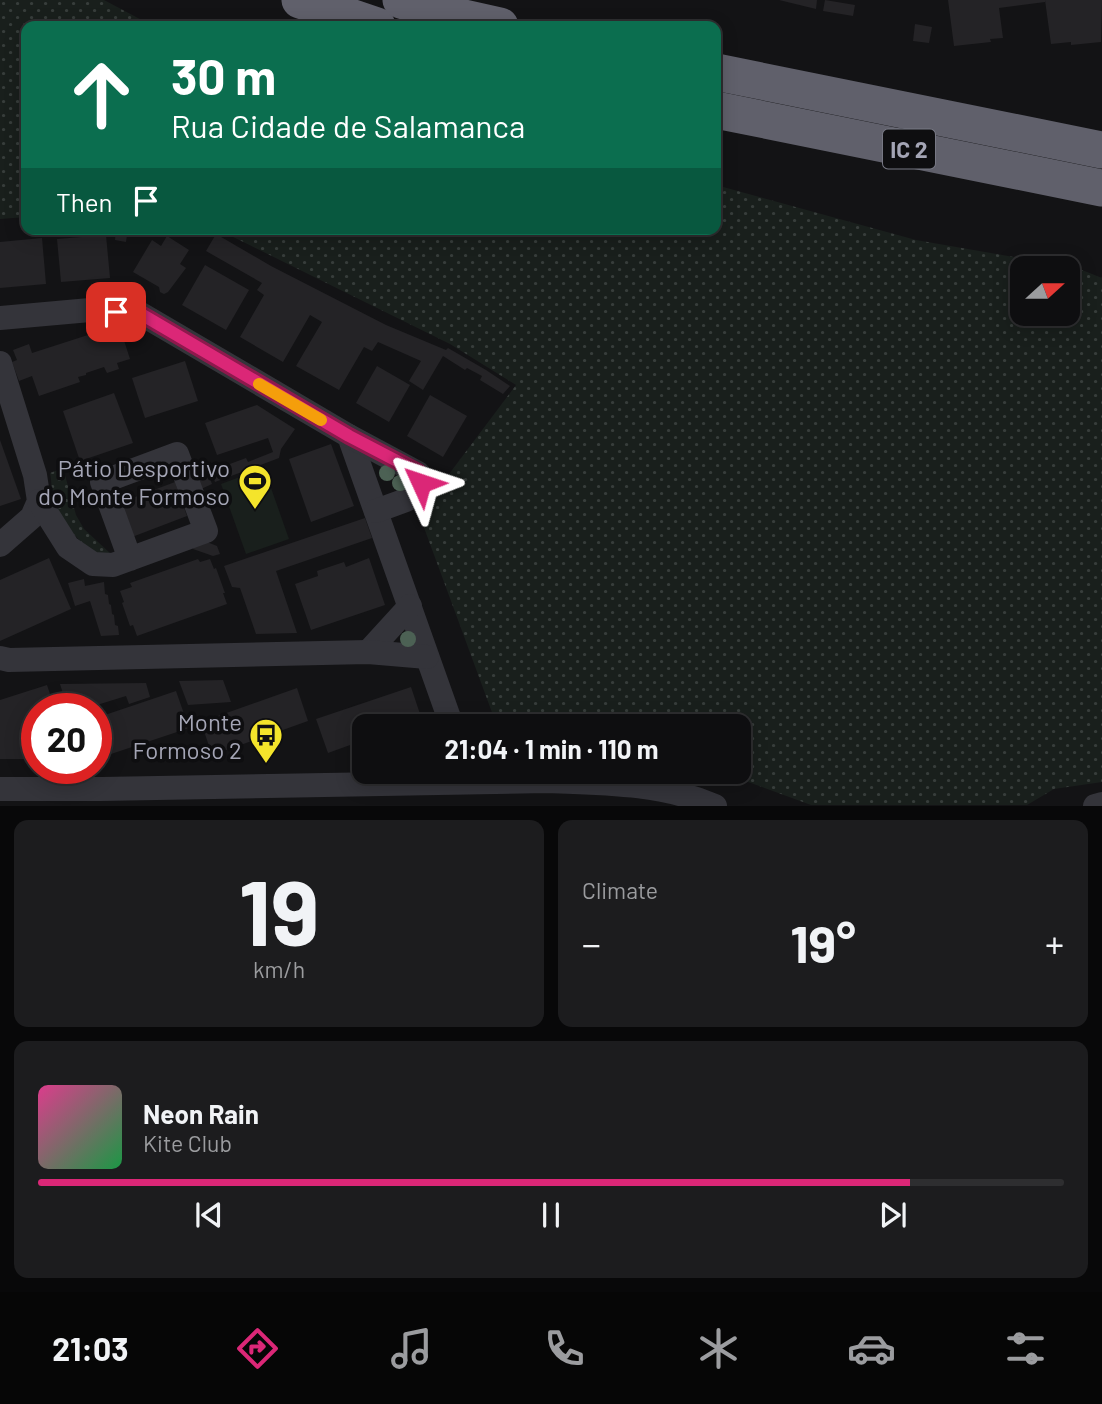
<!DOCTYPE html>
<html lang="en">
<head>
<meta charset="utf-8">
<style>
  body { margin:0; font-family:Barlow,sans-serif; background:#1c1c1e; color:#f1f3f6; height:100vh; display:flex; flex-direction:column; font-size:26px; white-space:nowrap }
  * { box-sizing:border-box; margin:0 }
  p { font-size:23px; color:#9b9c9f }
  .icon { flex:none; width:38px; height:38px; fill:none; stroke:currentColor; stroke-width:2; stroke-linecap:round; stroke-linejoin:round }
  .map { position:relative; height:806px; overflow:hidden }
  .details { display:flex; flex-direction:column; gap:14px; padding:14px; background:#080809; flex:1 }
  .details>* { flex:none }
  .top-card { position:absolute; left:21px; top:21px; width:700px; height:214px; border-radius:14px; box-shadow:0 4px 18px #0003,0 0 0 2px #2e2e30; background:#0b6e4f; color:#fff; overflow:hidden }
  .needle { width:46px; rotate:69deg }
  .fabs { position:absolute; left:1010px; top:256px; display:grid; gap:14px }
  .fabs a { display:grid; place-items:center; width:70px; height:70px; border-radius:14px; background:#0e0e10; box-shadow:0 4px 18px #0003,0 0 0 2px #2e2e30; font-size:35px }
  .speed { position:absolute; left:21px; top:693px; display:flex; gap:14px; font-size:35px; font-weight:700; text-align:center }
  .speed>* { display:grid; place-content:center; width:91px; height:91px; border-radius:50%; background:#0e0e10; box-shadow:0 4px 18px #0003,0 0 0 2px #2e2e30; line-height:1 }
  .speed .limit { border:10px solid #d22; background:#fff; color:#111 }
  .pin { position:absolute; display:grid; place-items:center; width:60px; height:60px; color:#fff; margin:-30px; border-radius:14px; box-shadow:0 4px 10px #0006 }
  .me { position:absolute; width:77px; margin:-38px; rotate:312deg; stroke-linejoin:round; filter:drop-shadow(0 0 5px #0008) }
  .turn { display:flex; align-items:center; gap:24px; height:147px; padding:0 35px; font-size:32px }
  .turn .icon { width:91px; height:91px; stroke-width:2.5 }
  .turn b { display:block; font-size:49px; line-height:60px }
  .then { display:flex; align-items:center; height:66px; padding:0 35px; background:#0003; gap:14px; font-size:26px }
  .big { font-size:52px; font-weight:700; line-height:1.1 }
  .details .card { flex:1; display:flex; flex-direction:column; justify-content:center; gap:10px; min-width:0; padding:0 24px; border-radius:14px; background:#1c1c1e }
  .details .dial { align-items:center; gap:0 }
  .dial b { font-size:91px; line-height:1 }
  .song { display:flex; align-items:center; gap:21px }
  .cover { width:84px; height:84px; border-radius:10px; background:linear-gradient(135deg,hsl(330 70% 55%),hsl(140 70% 35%)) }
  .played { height:7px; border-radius:4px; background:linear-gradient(90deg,#db2777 85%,#2e2e30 85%) }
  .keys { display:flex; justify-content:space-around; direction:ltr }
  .heat { display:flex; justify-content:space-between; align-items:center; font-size:38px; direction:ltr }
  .details .tiles { flex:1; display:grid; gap:14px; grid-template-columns:1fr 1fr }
  .card:last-child { grid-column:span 2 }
  .trip { position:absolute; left:352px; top:714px; width:399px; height:70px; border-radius:14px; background:#0e0e10; box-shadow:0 4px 18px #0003,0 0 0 2px #2e2e30; font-weight:700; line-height:70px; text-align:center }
  .tab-bar { display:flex; height:112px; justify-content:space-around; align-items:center; background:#060606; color:#9b9c9f }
  .tab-bar .icon { width:49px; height:49px }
  .tab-bar .selected { color:#db2777 }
  .tab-bar b { font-size:32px; color:#f1f3f6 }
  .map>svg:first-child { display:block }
  .grass { fill:url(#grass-dots); fill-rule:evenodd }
  .pitch { fill:#191f1c }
  .building { fill:#242326 }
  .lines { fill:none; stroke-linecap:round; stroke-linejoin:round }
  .minor { stroke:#34343a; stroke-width:24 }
  .highway { stroke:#60606b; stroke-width:37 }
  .tree { fill:#4c6154 }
  .route-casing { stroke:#8e194d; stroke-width:18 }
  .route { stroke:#db2777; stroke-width:12 }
  .slow { stroke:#f59e0b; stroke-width:12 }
  .labels { text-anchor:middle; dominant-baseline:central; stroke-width:7; stroke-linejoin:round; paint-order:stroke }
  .shield { fill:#0e0e10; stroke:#777884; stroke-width:2 }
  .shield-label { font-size:23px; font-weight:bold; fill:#a4a5b5 }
  .poi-label { font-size:24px; fill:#a4a5b5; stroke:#0e0e10; text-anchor:end }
</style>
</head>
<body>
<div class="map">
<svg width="1102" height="806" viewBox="0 0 1102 806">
  <defs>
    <pattern id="grass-dots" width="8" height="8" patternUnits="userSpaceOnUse" patternTransform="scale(1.75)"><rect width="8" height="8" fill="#191f1c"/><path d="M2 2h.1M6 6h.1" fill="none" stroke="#373d3b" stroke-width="1.8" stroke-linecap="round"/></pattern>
  </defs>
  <rect width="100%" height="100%" fill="#131315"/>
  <!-- grass -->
  <g class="grass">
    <polygon points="0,0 104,0 153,26 26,26 26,217 0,219"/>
    <path d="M716,185L916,240L1077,268L1102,278V782L1054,789L1027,805H811L721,772H738V726H497L419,514L516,385L450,344L217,229H716ZM1022,268H1068V313H1022Z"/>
    <path d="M63,468L76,515L84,529L111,554C105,554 99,554 94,552C76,541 61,519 54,500C51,493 52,481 50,473Z"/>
  </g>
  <!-- pitch -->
  <polygon class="pitch" points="264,468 289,539 246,554 221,484"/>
  <!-- building -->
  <g class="building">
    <polygon points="779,0 817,0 816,9"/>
    <polygon points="825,0 855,5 853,16 823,11"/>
    <polygon points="948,0 1045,0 1045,2 999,8 1003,38 990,39 991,42 954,46"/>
    <polygon points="1045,0 1102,0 1101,42 1071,45 1071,42 1051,44"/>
    <polygon points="915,24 932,27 929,43 913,41"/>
    <polygon points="116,229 128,229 126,242 115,240"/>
    <polygon points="216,234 271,266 386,325 446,350 448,348 486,370 510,386 503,394 480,380 482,376 467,368 465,370 443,356 423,390 409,381 421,361 378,342 372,351 364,347 339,390 296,366 322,322 310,315 283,362 240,337 264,295 257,290 262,283 206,251"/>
    <polygon points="106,235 110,278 61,282 57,239"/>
    <polygon points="167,236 189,250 180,264 186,268 168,292 164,294 160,292 159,287 133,272 152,240 161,246"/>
    <polygon points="42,238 46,284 0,288 0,242"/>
    <polygon points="205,265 249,290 226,330 182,305"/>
    <polygon points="119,325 130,359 117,363 119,369 107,373 104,367 86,373 86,375 78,377 80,382 39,396 32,376 19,381 12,362 17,360 13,350 29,344 32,353"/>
    <polygon points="185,361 198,401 145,418 132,378"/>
    <polygon points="377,366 410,385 389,422 356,403"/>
    <polygon points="114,393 133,443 80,461 63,411"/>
    <polygon points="430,395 467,416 443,457 407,436"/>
    <polygon points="257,405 295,429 281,449 279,458 215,482 211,471 246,458 248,462 273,452 268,438 217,455 205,423"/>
    <polygon points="0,440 21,499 0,506"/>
    <polygon points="331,444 354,506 311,522 289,459"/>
    <polygon points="203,460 212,484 199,490 189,465"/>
    <polygon points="175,482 187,516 132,537 119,503"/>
    <polygon points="365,518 372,538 276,571 297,633 256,634 240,588 232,587 224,566"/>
    <polygon points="197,538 217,546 220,554 213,556 193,549"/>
    <polygon points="49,558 71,609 0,641 0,580"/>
    <polygon points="369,558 385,605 311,630 295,584 318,576 317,571 344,562 346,567"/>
    <polygon points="198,559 200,562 210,559 214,569 216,568 225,593 223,593 227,604 137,636 133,625 130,626 122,603 124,602 120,591 132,587 130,583"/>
    <polygon points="84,579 85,586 104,582 105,594 108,595 109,604 111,605 112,614 114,615 115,625 118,626 119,635 101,636 90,601 75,606 68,583"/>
    <polygon points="223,680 231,702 188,705 179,681"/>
    <polygon points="146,683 150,697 129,704 126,696 84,709 68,709 60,684"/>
    <polygon points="47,685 55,709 37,709 37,759 0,759 0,700"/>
    <polygon points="411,687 422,720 405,726 364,726 364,740 328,753 316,719"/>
    <polygon points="297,688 308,721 212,755 201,722"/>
    <polygon points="176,691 189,728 96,759 96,718"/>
  </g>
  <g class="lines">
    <!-- minor -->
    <g class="minor">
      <polyline points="0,318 90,310 141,314 349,436 452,726"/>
      <polyline points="0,363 35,475 39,501 32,517 0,545"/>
      <polyline points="349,436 418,473 421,483 406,500 376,511"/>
      <polyline points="39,501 68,547 93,564 113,565 206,531 177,454 102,482 130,559"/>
      <polyline points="368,652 410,606"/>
      <polyline points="0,658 9,660 368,652 427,657"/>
      <path d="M0,789H101L547,781C603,783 662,783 715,806"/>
      <polyline points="1095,806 1102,804"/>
    </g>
    <!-- highway -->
    <g class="highway">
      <polyline points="300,0 377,26"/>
      <polyline points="401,0 446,14 500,26"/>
      <polyline points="716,72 1102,150"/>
      <polyline points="716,110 1102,188"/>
    </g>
  </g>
  <!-- trees -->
  <g class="tree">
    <circle cx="387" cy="473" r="8"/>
    <circle cx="400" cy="483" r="8"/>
    <circle cx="408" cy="639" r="8"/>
  </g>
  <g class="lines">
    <defs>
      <polyline id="route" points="116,312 141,314 349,436 418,472 421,483"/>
    </defs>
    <!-- route casing -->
    <use href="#route" class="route-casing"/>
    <!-- route -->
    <use href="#route" class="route"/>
    <!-- slow -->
    <polyline class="slow" points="259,384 321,420"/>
  </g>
  <!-- icons -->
  <defs>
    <symbol id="stadium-pin" viewBox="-11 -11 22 30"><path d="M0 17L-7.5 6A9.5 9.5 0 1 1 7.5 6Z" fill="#f4e42b" stroke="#0e0e10"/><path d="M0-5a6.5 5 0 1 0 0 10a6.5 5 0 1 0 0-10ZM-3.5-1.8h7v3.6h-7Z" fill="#111"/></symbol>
    <symbol id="bus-pin" viewBox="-11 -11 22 30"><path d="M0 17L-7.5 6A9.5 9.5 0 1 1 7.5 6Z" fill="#f4e42b" stroke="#0e0e10"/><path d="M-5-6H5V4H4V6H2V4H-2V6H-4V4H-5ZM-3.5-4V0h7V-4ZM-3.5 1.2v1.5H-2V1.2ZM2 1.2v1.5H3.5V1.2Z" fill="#111"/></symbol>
  </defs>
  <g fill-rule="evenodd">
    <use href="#stadium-pin" x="236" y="462" width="38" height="52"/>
    <use href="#bus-pin" x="247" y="716" width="38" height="52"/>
  </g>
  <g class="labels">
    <!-- shield labels -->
    <rect class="shield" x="883" y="129.5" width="52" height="39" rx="5"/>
    <g class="shield-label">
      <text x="909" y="149">IC 2</text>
    </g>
    <!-- poi labels -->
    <g class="poi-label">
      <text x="230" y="467">Pátio Desportivo<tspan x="230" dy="28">do Monte Formoso</tspan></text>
      <text x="242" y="721">Monte<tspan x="242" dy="28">Formoso 2</tspan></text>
    </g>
  </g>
</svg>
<div class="fabs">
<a><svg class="needle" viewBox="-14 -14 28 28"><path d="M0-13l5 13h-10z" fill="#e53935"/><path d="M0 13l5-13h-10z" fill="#9b9c9f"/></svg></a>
</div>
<div class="speed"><div class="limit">20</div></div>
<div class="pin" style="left:116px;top:312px;background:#d93025"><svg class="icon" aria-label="arrive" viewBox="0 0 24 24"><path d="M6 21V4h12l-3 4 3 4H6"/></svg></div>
<svg class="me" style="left:421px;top:483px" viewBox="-20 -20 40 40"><path d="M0-17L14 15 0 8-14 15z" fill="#db2777" stroke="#fff" stroke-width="4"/></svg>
<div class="trip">21:04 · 1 min · 110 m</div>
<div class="top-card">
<div class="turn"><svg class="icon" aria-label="ahead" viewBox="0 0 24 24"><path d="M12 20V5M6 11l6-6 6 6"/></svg><div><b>30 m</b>Rua Cidade de Salamanca</div></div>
<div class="then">Then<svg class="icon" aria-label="arrive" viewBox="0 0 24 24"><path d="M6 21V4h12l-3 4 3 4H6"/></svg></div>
</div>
</div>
<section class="details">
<div class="tiles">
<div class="card dial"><b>19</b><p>km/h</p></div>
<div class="card"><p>Climate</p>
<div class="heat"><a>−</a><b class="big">19°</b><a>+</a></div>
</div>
<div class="card">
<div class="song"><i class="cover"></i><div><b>Neon Rain</b><p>Kite Club</p></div></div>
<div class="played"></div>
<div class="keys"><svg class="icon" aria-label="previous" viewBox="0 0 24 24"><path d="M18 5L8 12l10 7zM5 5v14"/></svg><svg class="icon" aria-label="pause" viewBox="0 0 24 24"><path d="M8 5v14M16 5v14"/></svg><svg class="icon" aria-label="next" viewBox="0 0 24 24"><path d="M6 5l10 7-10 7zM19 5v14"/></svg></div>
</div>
</div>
</section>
<nav class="tab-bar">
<b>21:03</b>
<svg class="icon selected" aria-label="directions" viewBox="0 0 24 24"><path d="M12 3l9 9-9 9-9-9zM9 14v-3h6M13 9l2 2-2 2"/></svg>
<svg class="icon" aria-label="music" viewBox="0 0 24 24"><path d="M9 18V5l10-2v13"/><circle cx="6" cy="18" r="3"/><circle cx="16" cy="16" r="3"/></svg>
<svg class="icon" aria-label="phone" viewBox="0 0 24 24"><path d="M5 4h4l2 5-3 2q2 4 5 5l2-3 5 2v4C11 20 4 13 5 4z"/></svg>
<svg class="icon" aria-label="climate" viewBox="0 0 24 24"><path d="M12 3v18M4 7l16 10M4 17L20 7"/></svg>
<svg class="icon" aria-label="car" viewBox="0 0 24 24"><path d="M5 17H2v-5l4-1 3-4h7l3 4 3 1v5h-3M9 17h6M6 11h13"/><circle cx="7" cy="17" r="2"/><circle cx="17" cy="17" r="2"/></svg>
<svg class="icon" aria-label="filters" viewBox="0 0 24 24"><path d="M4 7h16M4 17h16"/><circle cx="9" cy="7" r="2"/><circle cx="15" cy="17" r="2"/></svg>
</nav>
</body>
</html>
